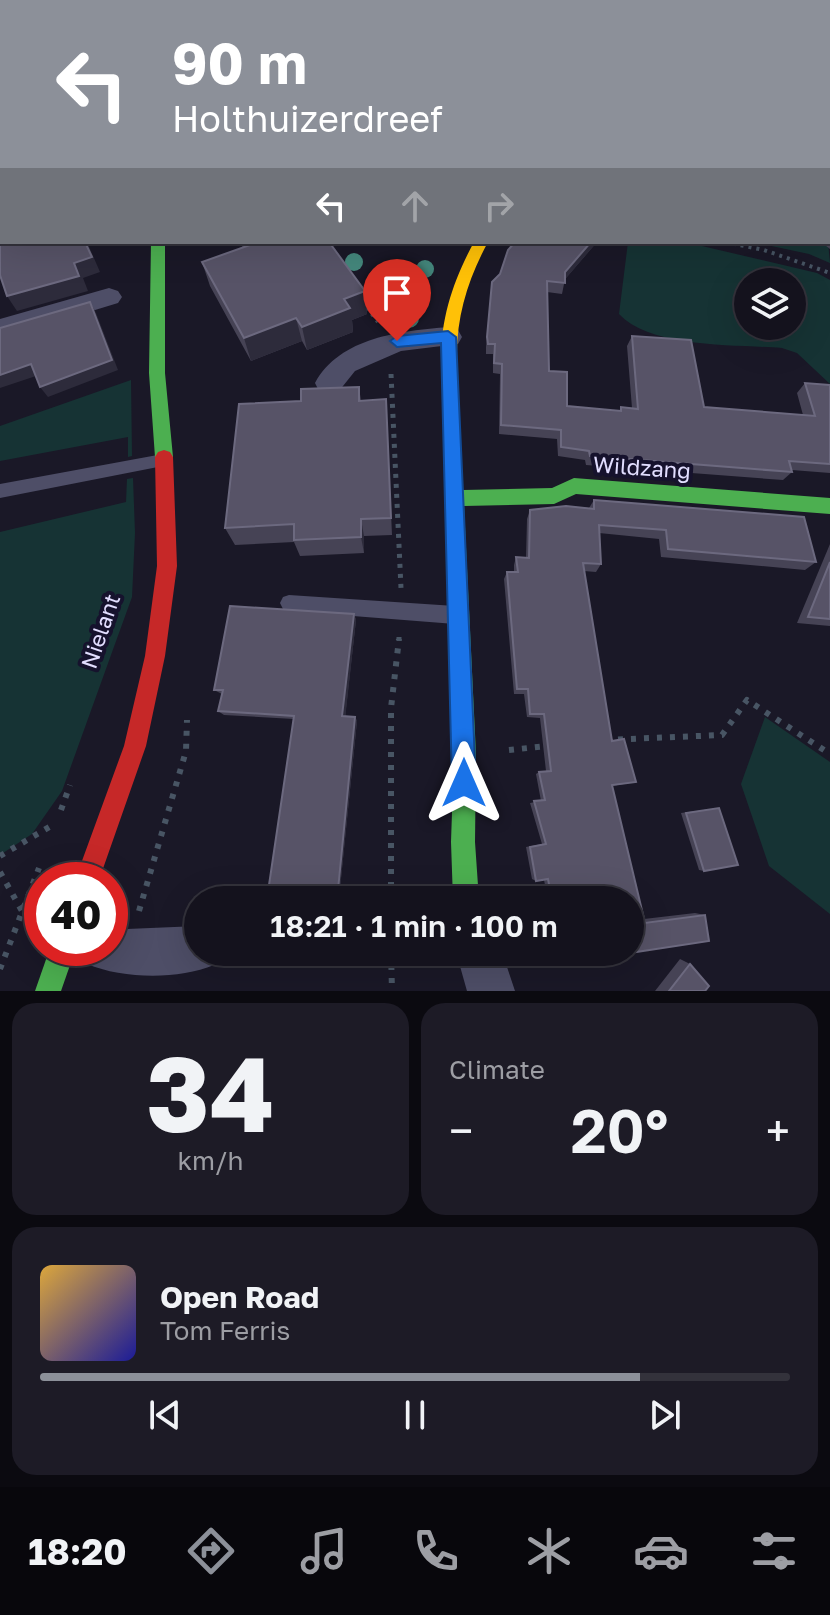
<!DOCTYPE html>
<html lang="en">
<head>
<meta charset="utf-8">
<style>
  body { margin:0; font-family:"Golos Text",sans-serif; background:#1d1b26; color:#f1f3f6; height:100vh; display:flex; flex-direction:column; font-size:30px; white-space:nowrap }
  * { box-sizing:border-box; margin:0 }
  p { font-size:26px; color:#9d9ea4 }
  .icon { flex:none; width:44px; height:44px; fill:none; stroke:currentColor; stroke-width:2; stroke-linecap:round; stroke-linejoin:round }
  .map { position:relative; height:991px; overflow:hidden }
  .panel { display:flex; flex-direction:column; gap:12px; padding:12px; background:#0b0a10; flex:1 }
  .panel>* { flex:none }
  .guide { position:absolute; left:0px; top:0px; width:830px; height:244px; box-shadow:0 8px 32px #0002,0 0 0 2px #33323b; background:#8c9099; color:#fff; overflow:hidden }
  .fabs { position:absolute; left:734px; top:268px; display:grid; gap:16px }
  .fabs a { display:grid; place-items:center; width:72px; height:72px; border-radius:50%; background:#14121d; box-shadow:0 8px 32px #0002,0 0 0 2px #33323b; font-size:40px }
  .speed { position:absolute; left:24px; top:862px; display:flex; gap:16px; font-size:40px; font-weight:700; text-align:center }
  .speed>* { display:grid; place-content:center; width:104px; height:104px; border-radius:50%; background:#14121d; box-shadow:0 8px 32px #0002,0 0 0 2px #33323b; line-height:1 }
  .speed .limit { border:12px solid #d22; background:#fff; color:#111 }
  .pin { position:absolute; display:grid; place-items:center; width:68px; height:68px; color:#fff; margin:-82px -34px; border-radius:50% 50% 50% 0; rotate:-45deg; box-shadow:0 0 8px #0007 }
  .pin .icon { rotate:45deg }
  .me { position:absolute; width:88px; margin:-44px; rotate:0deg; stroke-linejoin:round; filter:drop-shadow(0 0 6px #0008) }
  .turn { display:flex; align-items:center; gap:28px; height:168px; padding:0 40px; font-size:36px }
  .turn .icon { width:104px; height:104px; stroke-width:2.5 }
  .turn b { display:block; font-size:56px; line-height:68px }
  .lanes { display:flex; align-items:center; height:76px; padding:0 40px; background:#0003; justify-content:center; gap:40px; direction:ltr }
  .lanes .off { opacity:.35 }
  .big { font-size:60px; font-weight:600; line-height:1.1 }
  .panel .card { flex:1; display:flex; flex-direction:column; justify-content:center; gap:12px; min-width:0; padding:0 28px; border-radius:24px; background:#1d1b26 }
  .panel .dial { align-items:center; gap:0 }
  .dial b { font-size:104px; line-height:1 }
  .song { display:flex; align-items:center; gap:24px }
  .cover { width:96px; height:96px; border-radius:12px; background:linear-gradient(135deg,hsl(40 70% 55%),hsl(240 70% 35%)) }
  .played { height:8px; border-radius:4px; background:linear-gradient(90deg,#8c9099 80%,#33323b 80%) }
  .keys { display:flex; justify-content:space-around; direction:ltr }
  .heat { display:flex; justify-content:space-between; align-items:center; font-size:44px; direction:ltr }
  .panel .tiles { flex:1; display:grid; gap:12px; grid-template-columns:1fr 1fr }
  .card:last-child { grid-column:span 2 }
  .trip { position:absolute; left:184px; top:886px; width:460px; height:80px; border-radius:40px; background:#14121d; box-shadow:0 8px 32px #0002,0 0 0 2px #33323b; font-weight:600; line-height:80px; text-align:center }
  .dock { display:flex; height:128px; justify-content:space-around; align-items:center; background:#08070c; color:#9d9ea4 }
  .dock .icon { width:56px; height:56px }
  .dock .active { color:#8c9099 }
  .dock b { font-size:36px; color:#f1f3f6 }
  .map>svg:first-child { display:block }
  .green { fill:#163334; fill-rule:evenodd }
  .lines { fill:none; stroke-linecap:round; stroke-linejoin:round }
  .path-far3 { stroke:#485564; stroke-width:3; stroke-dasharray:2 4; stroke-linecap:butt }
  .path-far2 { stroke:#485564; stroke-width:4; stroke-dasharray:3 5; stroke-linecap:butt }
  .path-far1 { stroke:#485564; stroke-width:5; stroke-dasharray:4 6; stroke-linecap:butt }
  .path { stroke:#485564; stroke-width:6; stroke-dasharray:5 8; stroke-linecap:butt }
  .lane { fill:#4e4e67; fill-rule:evenodd }
  .street { fill:#4e4e67; fill-rule:evenodd }
  .fast { fill:#4caf50; fill-rule:evenodd }
  .slow { fill:#ffc107; fill-rule:evenodd }
  .jam { fill:#c62828; fill-rule:evenodd }
  .tree { fill:#44877c }
  .wall { fill:#464355 }
  .shaded-wall { fill:#2d2b3b }
  .building { fill:#575367; stroke:#6c697f; stroke-width:2 }
  .route { fill:#1a73e8; stroke:#114b97; stroke-width:2 }
  .labels { text-anchor:middle; dominant-baseline:central; stroke-width:8; stroke-linejoin:round; paint-order:stroke }
  .street-label { font-size:22px; fill:#e2deff; stroke:#16122d }
</style>
</head>
<body>
<div class="map">
<svg width="830" height="991" viewBox="0 0 830 991">
  <rect width="100%" height="100%" fill="#1a1827"/>
  <!-- green -->
  <g class="green">
    <path d="M628,242H685L817,273L830,280V384L797,353L782,348C735,344 652,349 619,314ZM748,282H792V326H748Z"/>
    <polygon points="753,242 828,242 830,263 809,254"/>
    <polygon points="131,380 132,456 128,457 128,437 0,461 0,426"/>
    <polygon points="133,478 135,533 132,597 111,655 62,791 32,834 0,855 0,532 126,502 127,479"/>
    <polygon points="765,717 830,762 830,914 769,866 741,784"/>
  </g>
  <g class="lines">
    <!-- path-far3 -->
    <g class="path-far3">
      <polyline points="559,0 564,2"/>
      <polyline points="622,2 627,0"/>
    </g>
    <!-- path-far2 -->
    <g class="path-far2">
      <polyline points="725,242 764,250 830,273"/>
      <polyline points="362,301 378,322"/>
    </g>
    <!-- path-far1 -->
    <g class="path-far1">
      <polyline points="391,374 401,588"/>
      <polyline points="399,641 399,637"/>
    </g>
    <!-- path -->
    <g class="path">
      <polyline points="605,740 722,735 747,700 830,754"/>
      <polyline points="509,750 547,746"/>
      <polyline points="61,810 70,785"/>
      <polyline points="0,856 56,823"/>
      <polyline points="0,872 22,911"/>
      <polyline points="391,900 391,708 399,639"/>
      <polyline points="139,911 186,751 187,720"/>
      <polyline points="391,952 392,991"/>
      <polyline points="0,969 39,868"/>
    </g>
    <!-- lane -->
    <g class="lane">
      <polygon points="163,454 168,455 171,460 168,465 163,466 0,498 0,484"/>
      <polygon points="289,595 455,606 461,609 464,615 461,621 455,624 289,611 283,609 280,603 283,597"/>
    </g>
    <!-- street -->
    <g class="street">
      <polygon points="156,0 172,0 173,2 157,2"/>
      <polygon points="830,50 830,62 828,63 828,51"/>
      <polygon points="109,288 118,291 122,297 118,303 0,339 0,319"/>
      <path d="M448,327L458,330L462,337L458,344L401,351L355,371L339,391L329,394L319,391L315,383C340,337 401,331 448,327Z"/>
      <path d="M110,926L127,929L198,926V952H220L214,965C178,980 123,979 87,964L80,948H110Z"/>
      <polygon points="456,952 502,952 515,991 467,991"/>
    </g>
    <!-- fast -->
    <g class="fast">
      <polygon points="151,242 165,242 165,373 173,457 170,462 158,462 155,457 149,373"/>
      <polygon points="449,353 457,359 463,490 552,488 574,478 830,498 830,514 576,494 554,504 464,506 476,754 475,842 479,900 453,900 451,842 454,754 441,359"/>
      <polygon points="50,948 76,948 61,991 35,991"/>
    </g>
    <!-- slow -->
    <g class="slow">
      <polygon points="106,0 116,0 117,2 107,2"/>
      <path d="M474,242H488C468,279 456,317 457,359L449,365L441,359C441,316 454,279 474,242Z"/>
    </g>
    <!-- jam -->
    <polygon class="jam" points="164,450 170,452 173,457 177,566 165,656 146,746 99,880 75,880 124,746 145,656 157,566 155,457 158,452"/>
  </g>
  <!-- trees -->
  <g class="tree">
    <circle cx="354" cy="262" r="9"/>
    <circle cx="425" cy="269" r="9"/>
    <circle cx="381" cy="290" r="10"/>
    <circle cx="409" cy="318" r="10"/>
  </g>
  <!-- wall -->
  <g class="wall">
    <polygon points="174,0 331,0 326,2 175,2"/>
    <polygon points="828,67 830,67 830,249 821,242 828,242"/>
    <polygon points="240,242 329,242 365,291 367,314 352,320 353,332 307,350 302,341 251,361 210,286 202,262 243,248"/>
    <polygon points="597,242 565,279 562,294 547,292 549,371 567,406 620,411 621,407 632,408 627,346 632,336 704,407 803,415 797,393 805,383 830,385 830,473 792,470 792,472 783,480 586,465 585,460 558,456 557,439 499,434 500,374 493,373 493,354 486,354 486,347 492,282"/>
    <polygon points="359,387 361,401 387,421 392,535 364,536 364,553 300,556 294,542 235,545 225,528 301,401"/>
    <polygon points="594,500 804,517 816,562 805,570 661,557 659,539 599,533 601,564 596,572 584,571 612,741 624,739 636,782 612,786 644,919 695,913 705,915 709,941 577,961 572,957 571,952 630,952 630,900 548,900 544,880 536,881 532,879 526,847 542,844 530,803 541,801 536,774 539,772 546,771 540,718 527,717 524,694 514,694 504,579 507,572 514,572 514,565 516,557 526,558 527,519 530,510 566,506 589,508"/>
    <polygon points="830,544 830,626 797,623"/>
    <polygon points="354,614 356,620 345,717 355,717 357,721 340,888 294,719 224,715 218,711 222,694 214,690"/>
    <polygon points="719,808 704,871 699,870 681,813"/>
    <polygon points="680,959 690,964 705,991 655,991"/>
  </g>
  <!-- shaded-wall -->
  <g class="shaded-wall">
    <polygon points="275,0 294,0 294,2 270,2"/>
    <polygon points="299,0 331,0 326,2 299,2"/>
    <polygon points="85,242 87,242 100,272 83,278 88,291 17,311 7,296 74,263"/>
    <polygon points="591,242 597,242 562,283 565,272"/>
    <polygon points="365,291 367,314 352,320 353,332 307,350 302,327 344,299"/>
    <polygon points="90,302 96,313 118,370 48,397 40,387"/>
    <polygon points="296,318 302,341 251,361 244,338"/>
    <polygon points="31,364 39,375 0,388 0,375"/>
    <polygon points="361,519 364,536 364,553 361,537"/>
    <polygon points="354,614 356,620 345,720 342,716"/>
    <polygon points="355,717 357,721 340,888 338,890"/>
  </g>
  <!-- building -->
  <g class="building">
    <polygon points="0,0 61,0 62,2 2,2 2,242 85,242 92,257 74,263 79,276 7,296 0,275"/>
    <polygon points="201,0 275,0 270,2 205,2"/>
    <polygon points="652,0 736,0 734,2 650,2"/>
    <polygon points="828,67 830,67 830,232 828,230"/>
    <polygon points="248,242 329,242 365,291 344,299 350,308 302,327 296,318 244,338 202,262 250,245"/>
    <polygon points="515,242 591,242 565,272 565,283 547,281 549,371 567,372 567,406 621,411 621,407 638,409 632,336 691,340 704,407 815,416 805,383 830,385 830,464 789,461 792,472 590,456 589,451 561,447 561,430 501,425 502,364 494,363 495,344 488,344 487,337 492,282 500,274 508,250"/>
    <polygon points="90,302 112,360 40,387 31,364 0,375 0,328"/>
    <polygon points="359,387 359,401 386,399 391,518 361,519 361,537 294,540 294,524 225,528 239,404 301,401 301,389"/>
    <polygon points="594,500 804,517 816,562 668,549 666,530 599,525 601,564 583,563 612,741 624,739 636,782 612,785 645,923 705,915 709,941 577,961 576,952 630,952 630,900 565,900 564,896 561,900 552,900 548,879 536,881 530,847 546,844 534,801 545,800 539,772 551,771 544,714 530,714 528,689 517,689 507,572 518,572 516,557 529,558 530,510 566,506 594,509"/>
    <polygon points="830,562 830,619 808,617"/>
    <polygon points="230,606 354,614 342,716 355,717 338,890 269,885 294,716 218,711 223,690 214,690"/>
    <polygon points="719,808 738,865 704,871 686,813"/>
    <polygon points="690,964 709,986 705,991 669,991"/>
  </g>
  <!-- route -->
  <polygon class="route" points="448,331 456,337 476,783 472,791 464,795 456,791 452,783 441,343 397,347 390,341 397,336"/>
  <g class="labels">
    <!-- street labels -->
    <g class="street-label">
      <text transform="translate(642 467) rotate(4)">Wildzang</text>
      <text transform="translate(100 631) rotate(-71)">Nielant</text>
    </g>
  </g>
</svg>
<div class="fabs">
<a><svg class="icon" aria-label="layers" viewBox="0 0 24 24"><path d="M12 4l9 5-9 5-9-5zM3 14l9 5 9-5"/></svg></a>
</div>
<div class="speed"><div class="limit">40</div></div>
<div class="pin" style="left:397px;top:341px;background:#d93025"><svg class="icon" aria-label="arrive" viewBox="0 0 24 24"><path d="M6 21V4h12l-3 4 3 4H6"/></svg></div>
<svg class="me" style="left:464px;top:783px" viewBox="-20 -20 40 40"><path d="M0-17L14 15 0 8-14 15z" fill="#1a73e8" stroke="#fff" stroke-width="4"/></svg>
<div class="trip">18:21 · 1 min · 100 m</div>
<div class="guide">
<div class="turn"><svg class="icon" aria-label="left" viewBox="0 0 24 24"><path d="M17 20v-9H6M10 6l-5 5 5 5"/></svg><div><b>90 m</b>Holthuizerdreef</div></div>
<div class="lanes"><svg class="icon" aria-label="left" viewBox="0 0 24 24"><path d="M17 20v-9H6M10 6l-5 5 5 5"/></svg><svg class="icon off" aria-label="ahead" viewBox="0 0 24 24"><path d="M12 20V5M6 11l6-6 6 6"/></svg><svg class="icon off" aria-label="right" viewBox="0 0 24 24"><path d="M7 20v-9h11M14 6l5 5-5 5"/></svg></div>
</div>
</div>
<section class="panel">
<div class="tiles">
<div class="card dial"><b>34</b><p>km/h</p></div>
<div class="card"><p>Climate</p>
<div class="heat"><a>−</a><b class="big">20°</b><a>+</a></div>
</div>
<div class="card">
<div class="song"><i class="cover"></i><div><b>Open Road</b><p>Tom Ferris</p></div></div>
<div class="played"></div>
<div class="keys"><svg class="icon" aria-label="previous" viewBox="0 0 24 24"><path d="M18 5L8 12l10 7zM5 5v14"/></svg><svg class="icon" aria-label="pause" viewBox="0 0 24 24"><path d="M8 5v14M16 5v14"/></svg><svg class="icon" aria-label="next" viewBox="0 0 24 24"><path d="M6 5l10 7-10 7zM19 5v14"/></svg></div>
</div>
</div>
</section>
<nav class="dock">
<b>18:20</b>
<svg class="icon active" aria-label="directions" viewBox="0 0 24 24"><path d="M12 3l9 9-9 9-9-9zM9 14v-3h6M13 9l2 2-2 2"/></svg>
<svg class="icon" aria-label="music" viewBox="0 0 24 24"><path d="M9 18V5l10-2v13"/><circle cx="6" cy="18" r="3"/><circle cx="16" cy="16" r="3"/></svg>
<svg class="icon" aria-label="phone" viewBox="0 0 24 24"><path d="M5 4h4l2 5-3 2q2 4 5 5l2-3 5 2v4C11 20 4 13 5 4z"/></svg>
<svg class="icon" aria-label="climate" viewBox="0 0 24 24"><path d="M12 3v18M4 7l16 10M4 17L20 7"/></svg>
<svg class="icon" aria-label="car" viewBox="0 0 24 24"><path d="M5 17H2v-5l4-1 3-4h7l3 4 3 1v5h-3M9 17h6M6 11h13"/><circle cx="7" cy="17" r="2"/><circle cx="17" cy="17" r="2"/></svg>
<svg class="icon" aria-label="filters" viewBox="0 0 24 24"><path d="M4 7h16M4 17h16"/><circle cx="9" cy="7" r="2"/><circle cx="15" cy="17" r="2"/></svg>
</nav>
</body>
</html>
